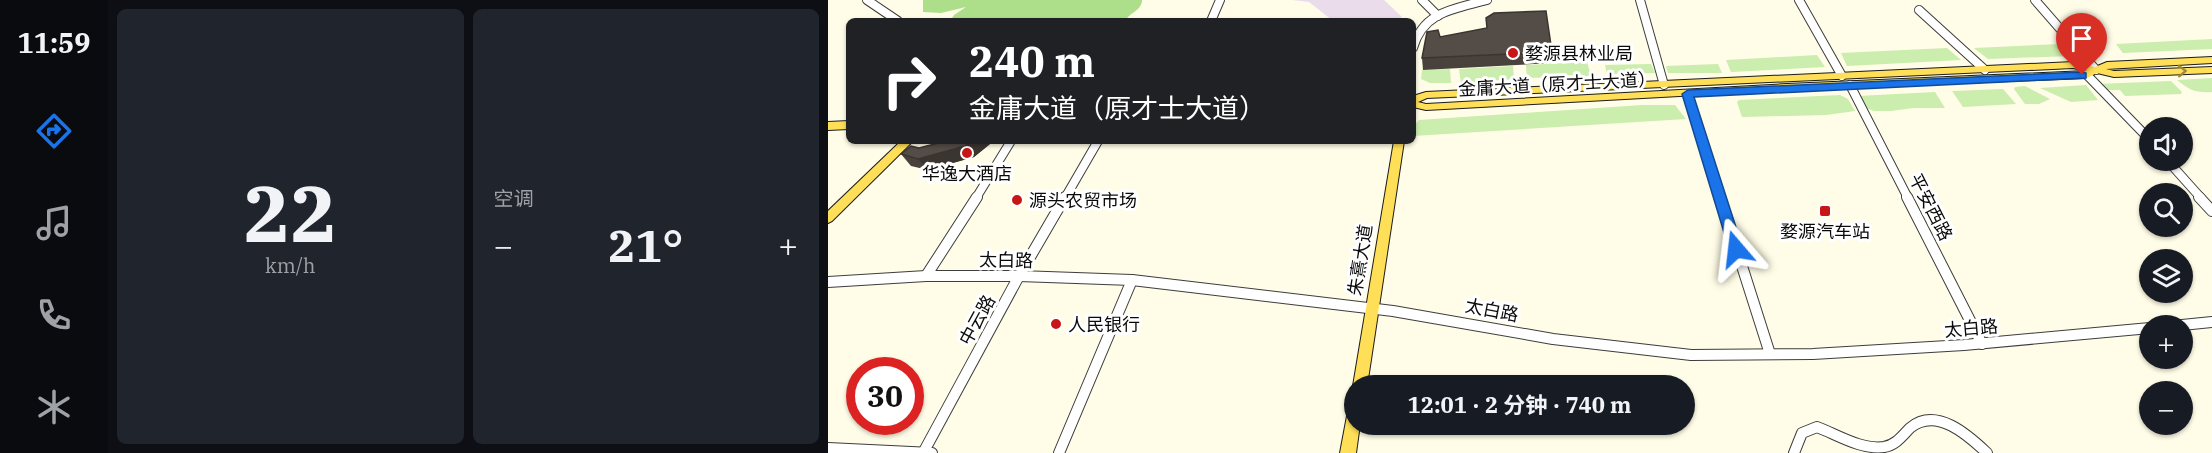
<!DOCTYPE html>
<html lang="zh">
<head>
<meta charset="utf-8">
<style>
  body { margin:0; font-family:"IBM Plex Serif","Noto Sans SC",serif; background:#20242c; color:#f1f3f6; height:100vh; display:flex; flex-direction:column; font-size:22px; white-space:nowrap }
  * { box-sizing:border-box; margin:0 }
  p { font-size:20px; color:#9ea1a6 }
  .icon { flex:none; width:33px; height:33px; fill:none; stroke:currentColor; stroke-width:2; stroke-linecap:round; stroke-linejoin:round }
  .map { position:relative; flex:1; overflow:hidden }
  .panel { display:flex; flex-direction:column; gap:9px; padding:9px; background:#0d0f14; width:720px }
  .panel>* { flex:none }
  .hud { position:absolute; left:18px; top:18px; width:570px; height:126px; border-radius:9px; box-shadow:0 2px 4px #0004; background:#202124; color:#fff; overflow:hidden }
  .controls { position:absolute; left:1311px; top:117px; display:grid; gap:12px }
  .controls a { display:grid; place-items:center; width:54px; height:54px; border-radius:50%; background:#171b24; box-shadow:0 2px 4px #0004; font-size:30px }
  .speed { position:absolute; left:18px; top:357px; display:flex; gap:12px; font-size:30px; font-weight:700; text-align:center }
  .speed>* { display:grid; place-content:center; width:78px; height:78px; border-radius:50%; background:#171b24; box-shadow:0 2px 4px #0004; line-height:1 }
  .speed .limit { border:9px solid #d22; background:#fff; color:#111 }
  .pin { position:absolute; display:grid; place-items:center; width:51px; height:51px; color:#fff; margin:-62px -26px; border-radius:50% 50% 50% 0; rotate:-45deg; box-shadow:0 0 6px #0007 }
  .pin .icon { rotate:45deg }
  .me { position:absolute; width:66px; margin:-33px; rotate:343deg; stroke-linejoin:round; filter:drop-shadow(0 0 4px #0008) }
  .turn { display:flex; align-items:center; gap:21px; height:126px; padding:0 24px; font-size:27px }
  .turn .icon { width:78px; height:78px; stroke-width:2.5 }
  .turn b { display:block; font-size:42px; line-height:51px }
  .big { font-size:45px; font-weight:700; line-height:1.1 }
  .panel .widget { flex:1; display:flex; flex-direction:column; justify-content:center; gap:9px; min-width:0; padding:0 21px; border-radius:9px; background:#20242c }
  .panel .dial { align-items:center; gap:0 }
  .dial b { font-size:78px; line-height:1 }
  .heat { display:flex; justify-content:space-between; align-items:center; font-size:33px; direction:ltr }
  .panel .tiles { flex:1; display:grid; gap:9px; grid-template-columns:repeat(2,1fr) }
  .trip { position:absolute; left:516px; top:375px; width:351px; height:60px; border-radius:30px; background:#171b24; box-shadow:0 2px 4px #0004; font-weight:700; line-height:60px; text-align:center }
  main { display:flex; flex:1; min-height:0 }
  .tab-bar { display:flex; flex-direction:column; width:108px; justify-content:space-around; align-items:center; background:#090b0e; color:#9ea1a6 }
  .tab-bar .icon { width:42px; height:42px }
  .tab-bar .current { color:#1a73e8 }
  .tab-bar b { font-size:27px; color:#f1f3f6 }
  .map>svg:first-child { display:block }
  .industrial { fill:#eadceb }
  .green { fill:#cbedad }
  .forest { fill:#addf8b }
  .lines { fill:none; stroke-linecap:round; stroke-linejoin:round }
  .minor-far1-casing { stroke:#3d3d3d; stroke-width:10 }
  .minor-casing { stroke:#3d3d3d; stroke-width:12 }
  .major-casing { stroke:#1b1b1b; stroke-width:2 }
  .minor-far1 { stroke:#fff; stroke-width:8 }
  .minor { stroke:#fff; stroke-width:10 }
  .major { fill:#ffdf57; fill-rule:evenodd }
  .wall { fill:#48413c }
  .shaded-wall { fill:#3b3531 }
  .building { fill:#544c46; stroke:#3b3531; stroke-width:1.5 }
  .oneway { stroke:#9d8a38 }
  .route { fill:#1a73e8; stroke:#114b97; stroke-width:1.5 }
  .poi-dot { fill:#c71616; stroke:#fff; stroke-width:2 }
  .labels { text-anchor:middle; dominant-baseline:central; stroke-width:6; stroke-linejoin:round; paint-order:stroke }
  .poi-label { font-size:18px; fill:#0a0a0a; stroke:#fff; text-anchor:start }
  .street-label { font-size:18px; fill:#0a0a0a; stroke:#fff }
</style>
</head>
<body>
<main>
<nav class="tab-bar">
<b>11:59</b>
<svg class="icon current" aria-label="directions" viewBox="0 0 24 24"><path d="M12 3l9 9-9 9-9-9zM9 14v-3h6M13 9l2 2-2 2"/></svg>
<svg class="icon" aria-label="music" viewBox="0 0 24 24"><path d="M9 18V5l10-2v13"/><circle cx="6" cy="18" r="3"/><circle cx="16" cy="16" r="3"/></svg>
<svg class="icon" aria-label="phone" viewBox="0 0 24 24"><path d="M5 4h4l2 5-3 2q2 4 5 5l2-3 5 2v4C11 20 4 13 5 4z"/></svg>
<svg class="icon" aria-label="climate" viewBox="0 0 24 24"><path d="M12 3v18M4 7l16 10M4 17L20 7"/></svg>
</nav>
<section class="panel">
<div class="tiles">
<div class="widget dial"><b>22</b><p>km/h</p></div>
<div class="widget"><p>空调</p>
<div class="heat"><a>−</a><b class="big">21°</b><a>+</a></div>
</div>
</div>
</section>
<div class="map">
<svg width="1384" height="453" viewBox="0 0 1384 453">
  <rect width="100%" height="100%" fill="#fffce7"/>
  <!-- industrial -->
  <polygon class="industrial" points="464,0 556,0 574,17 565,21 513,21 508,18 504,20 481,2"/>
  <!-- green -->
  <g class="green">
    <polygon points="1384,39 1384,49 1295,53 1288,44"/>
    <polygon points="1232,44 1243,56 1160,59 1146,48"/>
    <polygon points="1119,48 1133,60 1019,66 1013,53"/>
    <polygon points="989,55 997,67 903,72 898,60"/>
    <polygon points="759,62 763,76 699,78 698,65"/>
    <polygon points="823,64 827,73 779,74 777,65"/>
    <polygon points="890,64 894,73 840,73 838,66"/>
    <polygon points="685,66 686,79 633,83 631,69"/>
    <polygon points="622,69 623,83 602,83 593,79 594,70"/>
    <path d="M1384,78V92C1368,93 1361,90 1349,80Z"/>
    <polygon points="1343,81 1354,92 1353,94 1297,96 1292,90 1275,90 1269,84"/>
    <polygon points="1258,85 1270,100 1243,102 1212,88"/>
    <polygon points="1197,86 1222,99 1211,104 1197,104 1186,89 1187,87"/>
    <polygon points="1175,89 1188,104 1135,107 1124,91"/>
    <polygon points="1107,92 1117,108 1085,108 1063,111 1046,111 1035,107 1030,96"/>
    <polygon points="1012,95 1020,99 1027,111 998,115 914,117 909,102 911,100"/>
    <polygon points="814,105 847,105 858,119 585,136 585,127 591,120"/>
  </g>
  <!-- forest -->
  <path class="forest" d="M95,0H314V1C312,12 302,12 297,21H122L126,15L138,7L113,13L95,12Z"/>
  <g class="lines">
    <defs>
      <g id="minor-far1">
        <polyline points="39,0 70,21"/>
        <polyline points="594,0 610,16"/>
        <polyline points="812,0 836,85"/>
        <polyline points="971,0 1014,76"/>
        <polyline points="1207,0 1268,70"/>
        <polyline points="1091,10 1157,70"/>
        <polyline points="383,21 392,0"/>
        <path d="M585,48C595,11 627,9 659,0"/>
        <polyline points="1259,75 1322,140"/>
        <polyline points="1022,85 1080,198"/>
        <polyline points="859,94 892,198"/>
        <polyline points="1339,160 1373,198"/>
        <polyline points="148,198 183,141"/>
        <polyline points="237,198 270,141"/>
      </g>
      <g id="minor">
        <polyline points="892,197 942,354"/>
        <polyline points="1079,197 1154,344"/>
        <polyline points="1371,197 1384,211"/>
        <polyline points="98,276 149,197"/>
        <polyline points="0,282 98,276 191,276 304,280 565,311 725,339 863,355 985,354 1136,345 1322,328"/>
        <polyline points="1344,326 1384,322"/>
        <polyline points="0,448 104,453"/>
        <polyline points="95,453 191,276 237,197"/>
        <polyline points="231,453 304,280"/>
        <path d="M966,453L974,433L989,427C1010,435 1033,450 1056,447C1068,445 1074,436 1082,428C1108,406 1140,435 1159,453"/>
      </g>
      <g id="major">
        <path d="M1384,57V63L1278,69L1286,71L1384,67V73L1286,77L1269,73L1259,78L959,90L598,110L585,107V96L598,92L1245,62L1267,67L1279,62ZM1245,68L1259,71L959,84L598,104L590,102L599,98Z"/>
        <polygon points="21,121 21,129 0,130 0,122"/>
        <polygon points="73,141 85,141 4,221 0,223 0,211"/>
        <polygon points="566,141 576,141 539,386 526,386 526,389 525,386"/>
        <polygon points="526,409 526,424 532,424 528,453 512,453 519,416 521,411"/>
      </g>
    </defs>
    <!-- minor-far1 casing -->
    <use href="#minor-far1" class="minor-far1-casing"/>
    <!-- minor casing -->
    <use href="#minor" class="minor-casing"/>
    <!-- major casing -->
    <use href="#major" class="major-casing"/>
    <!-- minor-far1 -->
    <use href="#minor-far1" class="minor-far1"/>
    <!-- minor -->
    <use href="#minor" class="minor"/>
    <!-- major -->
    <use href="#major" class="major"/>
  </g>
  <!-- wall -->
  <g class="wall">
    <polygon points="659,28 724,52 724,63 595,70 594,58 612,37"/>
    <polygon points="162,144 146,157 100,170 83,166 73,154 91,148"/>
  </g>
  <!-- shaded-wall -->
  <polygon class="shaded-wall" points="143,141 160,141 162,144 146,157 100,170 90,159"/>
  <!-- building -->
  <g class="building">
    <polygon points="718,11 724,52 594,58 599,32 610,30 612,37 659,28 658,18 666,13"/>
    <polygon points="118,141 143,141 137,146 90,159 73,154 83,146 91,148"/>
  </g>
  <!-- one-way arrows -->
  <defs><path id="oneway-chevron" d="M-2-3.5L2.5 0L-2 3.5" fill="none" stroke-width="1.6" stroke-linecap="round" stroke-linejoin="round" transform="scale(1.5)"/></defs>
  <use class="oneway" href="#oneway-chevron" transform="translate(1354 71) rotate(-2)"/>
  <!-- route -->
  <polygon class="route" points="1254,72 1258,73 1258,78 866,97 915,249 908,254 901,249 854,94 860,90"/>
  <!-- markers -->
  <g class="poi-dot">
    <circle cx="685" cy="53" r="6"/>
    <circle cx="139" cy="153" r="6"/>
    <circle cx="189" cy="200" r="6"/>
    <rect x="991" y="205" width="12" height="12" rx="3"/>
    <circle cx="228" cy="324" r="6"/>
  </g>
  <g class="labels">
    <!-- poi labels -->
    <g class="poi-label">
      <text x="697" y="53">婺源县林业局</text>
      <text x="139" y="173" text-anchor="middle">华逸大酒店</text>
      <text x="201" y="200">源头农贸市场</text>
      <text x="997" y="231" text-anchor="middle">婺源汽车站</text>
      <text x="240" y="324">人民银行</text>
    </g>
    <!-- street labels -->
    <g class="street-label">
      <text transform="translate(729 84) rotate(-3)">金庸大道（原才士大道）</text>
      <text transform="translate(1103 207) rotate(63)">平安西路</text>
      <text transform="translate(178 260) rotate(1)">太白路</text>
      <text transform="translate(532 260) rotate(-81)">朱熹大道</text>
      <text transform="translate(664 310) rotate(11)">太白路</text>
      <text transform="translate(149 320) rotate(-61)">中云路</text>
      <text transform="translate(1143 328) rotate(-5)">太白路</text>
    </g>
  </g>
</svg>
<div class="controls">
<a><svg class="icon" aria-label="sound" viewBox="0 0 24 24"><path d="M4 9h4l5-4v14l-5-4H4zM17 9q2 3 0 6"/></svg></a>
<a><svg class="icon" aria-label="search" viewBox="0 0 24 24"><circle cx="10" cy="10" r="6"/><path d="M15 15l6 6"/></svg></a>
<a><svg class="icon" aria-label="layers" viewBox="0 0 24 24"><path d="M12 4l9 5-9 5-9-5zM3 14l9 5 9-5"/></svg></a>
<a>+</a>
<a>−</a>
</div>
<div class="speed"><div class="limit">30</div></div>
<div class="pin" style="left:1254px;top:75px;background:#d93025"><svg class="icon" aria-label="arrive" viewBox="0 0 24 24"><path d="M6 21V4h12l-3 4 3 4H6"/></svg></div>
<svg class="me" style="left:908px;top:249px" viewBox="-20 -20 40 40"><path d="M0-17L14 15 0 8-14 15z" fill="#1a73e8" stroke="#fff" stroke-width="4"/></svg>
<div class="trip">12:01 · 2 分钟 · 740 m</div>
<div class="hud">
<div class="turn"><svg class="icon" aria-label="right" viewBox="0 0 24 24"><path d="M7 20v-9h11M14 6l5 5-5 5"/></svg><div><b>240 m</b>金庸大道（原才士大道）</div></div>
</div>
</div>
</main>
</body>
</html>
